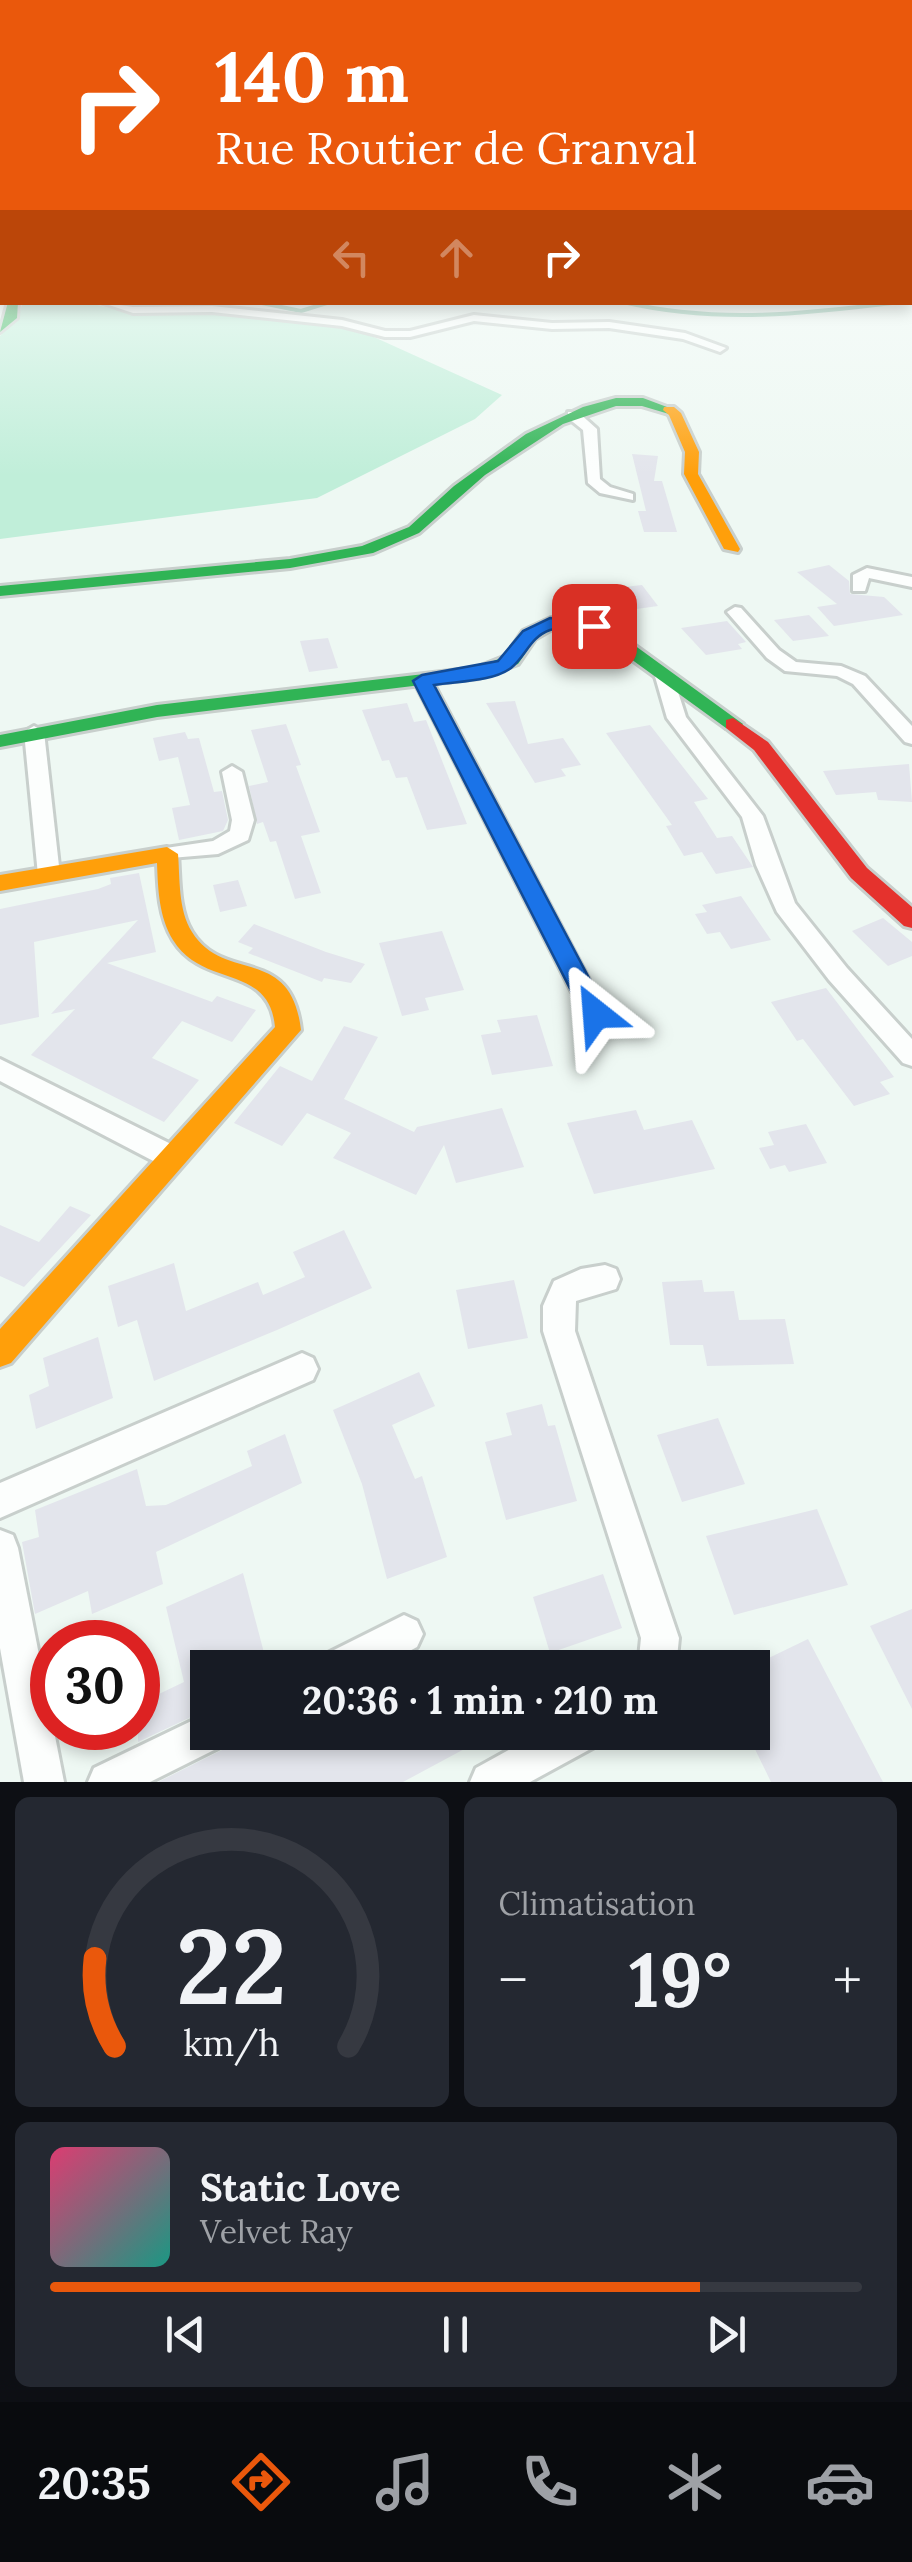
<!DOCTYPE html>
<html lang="fr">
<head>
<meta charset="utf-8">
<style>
  body { margin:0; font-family:Lora,serif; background:#242831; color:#f1f3f6; height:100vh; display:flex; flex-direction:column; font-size:38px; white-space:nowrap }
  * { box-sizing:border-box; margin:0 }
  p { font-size:32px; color:#9ea1a6 }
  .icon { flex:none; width:55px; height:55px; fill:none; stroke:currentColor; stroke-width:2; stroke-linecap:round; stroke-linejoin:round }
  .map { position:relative; height:1782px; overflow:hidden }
  .panel { display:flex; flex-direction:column; gap:15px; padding:15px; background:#0d0f14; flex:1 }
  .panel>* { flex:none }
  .guide { position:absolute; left:0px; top:0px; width:912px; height:305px; box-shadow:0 5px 15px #0003; background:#ea580c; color:#fff; overflow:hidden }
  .speed { position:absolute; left:30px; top:1620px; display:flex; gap:20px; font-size:50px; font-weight:700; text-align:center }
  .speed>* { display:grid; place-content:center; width:130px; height:130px; border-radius:50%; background:#171b24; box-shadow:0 5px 15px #0003; line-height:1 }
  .speed .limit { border:15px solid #d22; background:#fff; color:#111 }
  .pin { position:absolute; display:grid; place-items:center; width:85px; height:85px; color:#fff; margin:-42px; border-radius:20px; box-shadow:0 5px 15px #0006 }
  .me { position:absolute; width:110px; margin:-55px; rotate:332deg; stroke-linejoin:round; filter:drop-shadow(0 0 8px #0008) }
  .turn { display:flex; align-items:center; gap:35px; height:210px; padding:0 50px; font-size:45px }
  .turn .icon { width:130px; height:130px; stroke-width:2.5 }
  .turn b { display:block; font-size:70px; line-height:85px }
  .lanes { display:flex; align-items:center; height:95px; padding:0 50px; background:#0003; justify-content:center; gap:50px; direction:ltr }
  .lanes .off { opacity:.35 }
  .big { font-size:75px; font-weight:700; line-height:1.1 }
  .panel .tile { flex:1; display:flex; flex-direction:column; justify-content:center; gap:15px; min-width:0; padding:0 35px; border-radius:15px; background:#242831 }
  .panel .dial { align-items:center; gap:0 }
  .dial svg { height:260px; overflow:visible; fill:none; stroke:#363941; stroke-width:7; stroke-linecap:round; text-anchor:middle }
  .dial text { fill:#f1f3f6; stroke:none }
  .song { display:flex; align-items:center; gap:30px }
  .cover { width:120px; height:120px; border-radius:15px; background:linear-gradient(135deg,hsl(340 70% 55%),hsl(170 70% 35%)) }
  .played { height:10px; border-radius:5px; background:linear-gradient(90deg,#ea580c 80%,#363941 80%) }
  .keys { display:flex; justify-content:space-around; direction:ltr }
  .heat { display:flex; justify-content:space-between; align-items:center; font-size:55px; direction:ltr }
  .panel .tiles { flex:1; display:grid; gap:15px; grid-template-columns:1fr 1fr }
  .tile:last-child { grid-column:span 2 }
  .trip { position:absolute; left:190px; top:1650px; width:580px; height:100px; border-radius:0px; background:#171b24; box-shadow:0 5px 15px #0003; font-weight:700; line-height:100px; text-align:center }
  .dock { display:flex; height:160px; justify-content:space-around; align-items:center; background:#090b0e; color:#9ea1a6 }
  .dock .icon { width:70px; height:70px }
  .dock .selected { color:#ea580c }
  .dock b { font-size:45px; color:#f1f3f6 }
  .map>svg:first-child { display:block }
  .green { fill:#c0eed9 }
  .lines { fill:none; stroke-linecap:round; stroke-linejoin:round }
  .stream { stroke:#8ac6ac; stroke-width:4 }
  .building { fill:#e3e5ec }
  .street-casing { stroke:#c8cfcc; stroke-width:6 }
  .fast-casing { stroke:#c8cfcc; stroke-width:6 }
  .slow-casing { stroke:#c8cfcc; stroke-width:6 }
  .jam-casing { stroke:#c8cfcc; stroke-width:6 }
  .street { fill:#fcfefd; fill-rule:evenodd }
  .fast { fill:#30b455; fill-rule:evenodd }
  .slow { fill:#ff9f0a; fill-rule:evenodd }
  .jam { fill:#e5322d; fill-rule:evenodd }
  .route { fill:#1a73e8; stroke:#114b97; stroke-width:2.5 }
</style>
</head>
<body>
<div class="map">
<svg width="912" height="1782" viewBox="0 0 912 1782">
  <rect width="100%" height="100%" fill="#eef8f3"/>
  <!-- green -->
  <polygon class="green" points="49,302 89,303 126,312 202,312 354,328 502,395 475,419 317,498 0,539 0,336 18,317 22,305"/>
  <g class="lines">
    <!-- stream -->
    <g class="stream">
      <polyline points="257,302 301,311 330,302"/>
      <polyline points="466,302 474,302"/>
      <path d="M623,302C717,324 805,314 900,302"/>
    </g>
  </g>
  <!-- building -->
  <g class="building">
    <polygon points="632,454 658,456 654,481 662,481 677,532 644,532 638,511 646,511"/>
    <polygon points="829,565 849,581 850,594 884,597 903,615 834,626 817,607 837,604 797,572"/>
    <polygon points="642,585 658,606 622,611 607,589"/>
    <polygon points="809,615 829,636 793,641 774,620"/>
    <polygon points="727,621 746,642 738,644 742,649 706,655 681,628"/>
    <polygon points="328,638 338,668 309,672 300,641"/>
    <polygon points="515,701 528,744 563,738 581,765 561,769 566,776 535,783 486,703"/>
    <polygon points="407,703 414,722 426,720 467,824 427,830 407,777 396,778 389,760 382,761 362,710"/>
    <polygon points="286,724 301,765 296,766 320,832 301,836 321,893 295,899 276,841 270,842 263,822 257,824 249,786 268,782 251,730"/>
    <polygon points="650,725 708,799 694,802 717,838 732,836 753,867 716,874 702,852 684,856 666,826 672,825 606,733"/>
    <polygon points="185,732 188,739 199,738 214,792 222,791 228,820 223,831 179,840 172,808 190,805 178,757 159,761 153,738"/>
    <polygon points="909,764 912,802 878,800 876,792 836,795 823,771"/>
    <polygon points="139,873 156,952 107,963 212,1002 217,996 256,1010 232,1042 182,1021 152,1058 199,1080 164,1122 31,1055 75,1009 51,1014 138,920 34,942 39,1017 0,1025 0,909 98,889 111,884 110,878"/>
    <polygon points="238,880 247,906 220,912 213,885"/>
    <polygon points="741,896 771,940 731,949 720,932 707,934 695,914 707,912 702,905"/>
    <polygon points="883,918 912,942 912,956 888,966 852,931"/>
    <polygon points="254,924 326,952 365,964 351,983 324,978 322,982 248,953 253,948 238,942"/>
    <polygon points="442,931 464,990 425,998 429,1010 402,1016 379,943"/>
    <polygon points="826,988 894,1077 880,1082 890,1094 854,1106 803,1039 797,1041 771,1002"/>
    <polygon points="537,1015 553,1066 492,1075 481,1035 501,1032 497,1020"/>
    <polygon points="344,1026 378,1037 344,1099 414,1132 417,1127 502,1108 524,1167 456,1183 444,1145 416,1195 333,1158 351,1133 307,1113 282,1146 234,1123 280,1066 312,1081"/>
    <polygon points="636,1110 644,1130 692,1120 715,1169 594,1194 567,1123"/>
    <polygon points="806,1124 827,1163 789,1172 785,1165 770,1169 759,1148 774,1145 768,1132"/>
    <polygon points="70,1206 91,1215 24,1287 0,1276 0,1225 39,1242"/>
    <polygon points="344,1230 372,1288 277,1330 154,1381 137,1320 118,1327 108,1286 174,1263 186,1311 258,1282 263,1295 305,1277 293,1252"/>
    <polygon points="514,1280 528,1338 468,1349 456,1290"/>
    <polygon points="702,1280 704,1292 734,1291 739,1320 785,1319 794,1364 707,1366 703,1345 670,1345 662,1282"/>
    <polygon points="98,1337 113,1398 36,1429 29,1395 49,1386 43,1358"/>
    <polygon points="419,1372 435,1406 392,1425 415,1479 422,1476 447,1557 387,1579 362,1484 333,1410"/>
    <polygon points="542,1404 548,1426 555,1425 577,1501 506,1520 485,1442 512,1435 506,1413"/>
    <polygon points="718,1418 745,1484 682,1502 657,1435"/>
    <polygon points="285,1434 302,1483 156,1552 163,1584 92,1614 88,1591 35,1614 22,1542 39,1537 35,1510 137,1469 146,1506 166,1505 252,1466 247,1451"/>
    <polygon points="817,1509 848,1585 734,1615 706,1536"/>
    <polygon points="243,1573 268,1668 208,1668 208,1709 138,1742 138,1704 184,1682 166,1607"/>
    <polygon points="603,1574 622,1628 550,1653 533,1597"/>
    <polygon points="912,1609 912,1709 870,1626"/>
    <polygon points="808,1639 883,1782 771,1782 752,1743 752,1666"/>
    <polygon points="245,1732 496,1732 403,1782 158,1782 224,1749 228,1741"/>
  </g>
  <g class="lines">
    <defs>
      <g id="street">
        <rect x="910" y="252" width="2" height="6"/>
        <polygon points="100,302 133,307 212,306 342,320 385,331 410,331 474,315 552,323 609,322 685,333 726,348 720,352 683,339 609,328 552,329 474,321 410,337 385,337 342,326 212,312 133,313"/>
        <polygon points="568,412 578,412 597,429 600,479 610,487 633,494 633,500 600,493 588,483 583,430 568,418"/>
        <polygon points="867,568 912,577 912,587 869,578 865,591 853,591 853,575"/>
        <polygon points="735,607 741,608 779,650 796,662 841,666 865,676 912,726 912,744 905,742 853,684 837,676 785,671 767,658 727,612"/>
        <polygon points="663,668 672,673 686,717 763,816 795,903 847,968 912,1039 912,1066 903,1063 829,980 777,912 756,865 742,817 667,718 654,673"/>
        <polygon points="423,676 432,681 607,1014 604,1021 586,1021 583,1014 414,681"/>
        <polygon points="34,726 44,732 60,875 49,882 38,875 24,732"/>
        <polygon points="232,766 242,772 254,820 248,840 218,854 159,859 156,854 159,849 213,841 230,831 232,820 222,772"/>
        <polygon points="0,1059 181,1149 185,1157 181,1165 171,1169 161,1165 0,1081"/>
        <polygon points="605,1265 616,1269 620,1279 616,1289 576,1301 575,1331 679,1638 676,1668 638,1668 641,1638 543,1331 543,1306 554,1281 581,1269"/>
        <polygon points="302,1353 313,1358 318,1369 313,1380 0,1518 0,1483"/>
        <polygon points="0,1530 13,1535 18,1548 64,1782 24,1782 0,1648"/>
        <polygon points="404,1615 417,1621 423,1634 417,1647 378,1668 318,1668 324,1655"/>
        <polygon points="208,1713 208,1732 227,1732 222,1746 150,1782 88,1782 94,1768"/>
        <polygon points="541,1732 601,1732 596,1746 530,1782 470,1782 476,1768"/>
      </g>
      <g id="fast">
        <polygon points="8,302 18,302 17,318 0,332"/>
        <polygon points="616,398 643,398 675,410 669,414 642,406 616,406 563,424 485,475 419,533 373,553 290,568 0,596 0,586 290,559 362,546 409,527 454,486 526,434 583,407"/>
        <polygon points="551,618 601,621 743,724 740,728 726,728 591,630 554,628 535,639 518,664 479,678 157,717 0,747 0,735 157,705 476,668 506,656 523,631"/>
      </g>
      <g id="slow">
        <polygon points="664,407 674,407 681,413 699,452 698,474 740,549 738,552 724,549 684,474 685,452 669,415 663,410"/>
        <path d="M167,847L178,854C180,878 178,910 192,932C224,984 291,944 301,1030L11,1363L0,1367V1329L275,1027C269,963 203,989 173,940C159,917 158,890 157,863L0,891V875Z"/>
      </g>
      <polygon id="jam" points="733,718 768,742 867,868 912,907 912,928 904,926 851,878 754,750 726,728 726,720"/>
    </defs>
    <!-- street casing -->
    <use href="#street" class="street-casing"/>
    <!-- fast casing -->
    <use href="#fast" class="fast-casing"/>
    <!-- slow casing -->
    <use href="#slow" class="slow-casing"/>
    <!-- jam casing -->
    <use href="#jam" class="jam-casing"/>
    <!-- street -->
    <use href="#street" class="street"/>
    <!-- fast -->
    <use href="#fast" class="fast"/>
    <!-- slow -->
    <use href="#slow" class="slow"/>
    <!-- jam -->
    <use href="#jam" class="jam"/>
  </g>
  <!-- sky -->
  <linearGradient id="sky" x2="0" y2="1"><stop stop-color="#82bbd0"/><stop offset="0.47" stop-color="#f7fcfa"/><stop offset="1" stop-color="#f7fcfa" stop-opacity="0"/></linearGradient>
  <rect width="912" height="476" fill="url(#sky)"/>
  <!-- route -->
  <path class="route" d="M550,618L594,620L603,626C588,637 567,624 550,630C530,637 526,656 511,668C492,682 457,681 434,685L608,1014L604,1020H587L583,1014L413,681L422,675L498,661L523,631Z"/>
</svg>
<div class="speed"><div class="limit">30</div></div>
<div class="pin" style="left:594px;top:626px;background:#d93025"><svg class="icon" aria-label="arrive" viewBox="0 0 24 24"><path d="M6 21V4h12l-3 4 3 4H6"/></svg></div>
<svg class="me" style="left:596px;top:1014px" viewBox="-20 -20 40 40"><path d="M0-17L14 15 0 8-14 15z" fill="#1a73e8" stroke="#fff" stroke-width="4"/></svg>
<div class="trip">20:36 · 1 min · 210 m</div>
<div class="guide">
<div class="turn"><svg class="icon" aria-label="right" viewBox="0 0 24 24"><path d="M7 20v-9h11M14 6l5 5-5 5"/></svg><div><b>140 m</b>Rue Routier de Granval</div></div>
<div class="lanes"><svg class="icon off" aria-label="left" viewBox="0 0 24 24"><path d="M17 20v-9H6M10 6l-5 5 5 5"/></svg><svg class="icon off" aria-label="ahead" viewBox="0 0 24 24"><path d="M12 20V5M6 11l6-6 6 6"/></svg><svg class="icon" aria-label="right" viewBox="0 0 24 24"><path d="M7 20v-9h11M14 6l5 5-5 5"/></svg></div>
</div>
</div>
<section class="panel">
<div class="tiles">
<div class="tile dial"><svg viewBox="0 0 100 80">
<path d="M14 69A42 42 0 1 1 86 69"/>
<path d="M14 69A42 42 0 0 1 8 42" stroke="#ea580c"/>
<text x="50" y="56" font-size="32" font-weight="700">22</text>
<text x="50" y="72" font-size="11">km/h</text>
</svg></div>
<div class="tile"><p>Climatisation</p>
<div class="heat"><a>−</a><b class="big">19°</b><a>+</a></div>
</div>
<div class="tile">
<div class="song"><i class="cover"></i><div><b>Static Love</b><p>Velvet Ray</p></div></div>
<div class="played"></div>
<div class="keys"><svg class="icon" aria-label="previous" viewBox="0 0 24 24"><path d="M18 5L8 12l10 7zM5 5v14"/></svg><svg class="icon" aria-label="pause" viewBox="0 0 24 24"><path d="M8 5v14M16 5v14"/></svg><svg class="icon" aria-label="next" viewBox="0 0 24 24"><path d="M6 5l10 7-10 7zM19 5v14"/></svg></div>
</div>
</div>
</section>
<nav class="dock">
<b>20:35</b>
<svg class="icon selected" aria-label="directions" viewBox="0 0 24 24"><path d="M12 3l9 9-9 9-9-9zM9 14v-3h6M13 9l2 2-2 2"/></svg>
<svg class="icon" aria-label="music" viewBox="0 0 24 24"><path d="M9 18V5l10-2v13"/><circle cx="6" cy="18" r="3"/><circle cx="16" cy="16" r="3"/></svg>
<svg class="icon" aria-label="phone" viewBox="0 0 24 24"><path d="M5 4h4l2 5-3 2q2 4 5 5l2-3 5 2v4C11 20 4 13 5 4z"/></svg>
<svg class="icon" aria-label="climate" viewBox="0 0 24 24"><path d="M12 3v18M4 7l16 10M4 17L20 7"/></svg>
<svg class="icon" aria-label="car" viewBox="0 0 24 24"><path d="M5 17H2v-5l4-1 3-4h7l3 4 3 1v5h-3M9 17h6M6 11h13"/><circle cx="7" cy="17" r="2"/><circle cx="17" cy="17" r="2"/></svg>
</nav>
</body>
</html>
